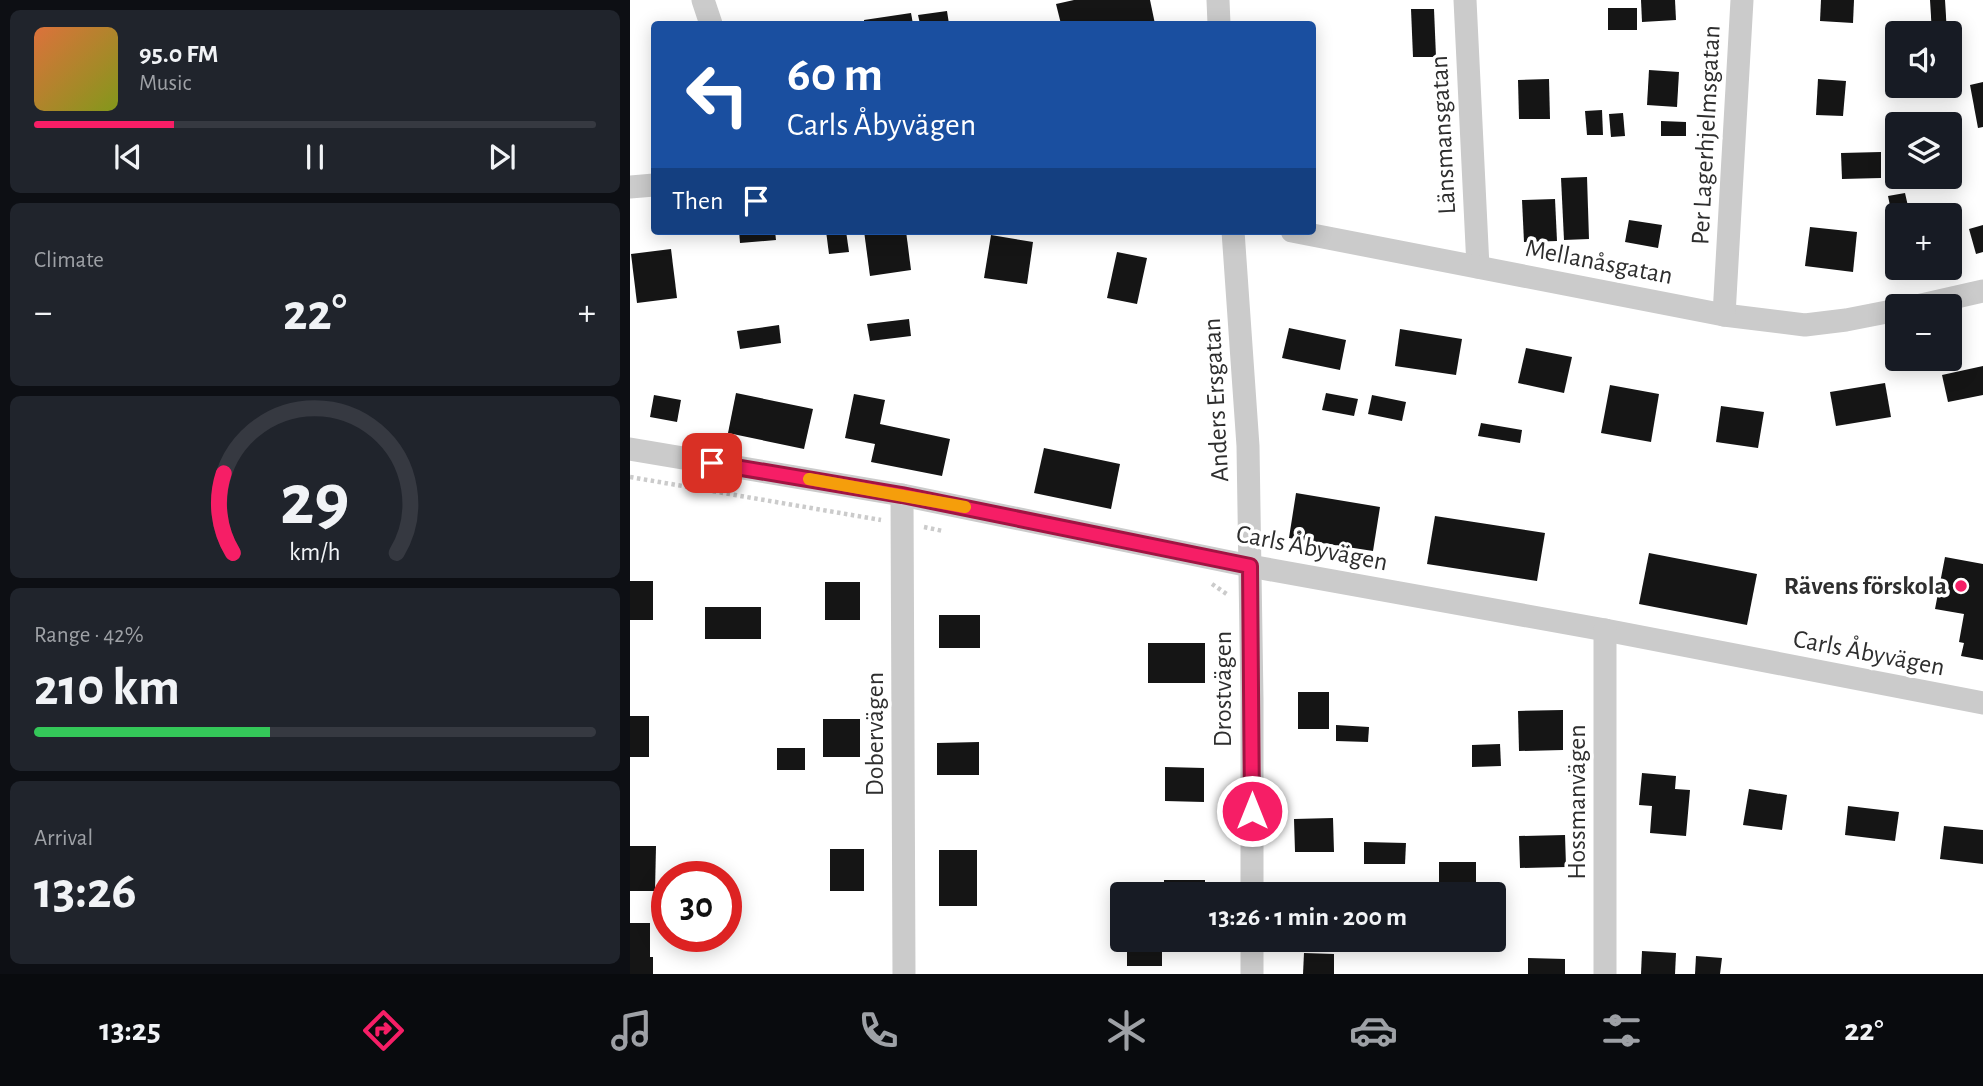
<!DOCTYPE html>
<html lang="en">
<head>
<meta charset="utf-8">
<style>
  body { margin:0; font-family:"Alegreya Sans",sans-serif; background:#20242c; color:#f1f3f6; height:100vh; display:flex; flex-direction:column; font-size:26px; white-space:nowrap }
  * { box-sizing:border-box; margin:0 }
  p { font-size:23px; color:#9ea1a6 }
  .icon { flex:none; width:38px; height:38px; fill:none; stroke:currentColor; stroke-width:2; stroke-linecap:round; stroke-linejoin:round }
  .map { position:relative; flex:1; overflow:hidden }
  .details { display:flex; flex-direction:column; gap:10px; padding:10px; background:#0d0f14; width:630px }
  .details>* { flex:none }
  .hud { position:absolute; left:21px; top:21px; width:665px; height:214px; border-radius:7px; box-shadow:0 4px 18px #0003; background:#1a4fa0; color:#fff; overflow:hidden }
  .tools { position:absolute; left:1255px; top:21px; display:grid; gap:14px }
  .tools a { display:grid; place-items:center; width:77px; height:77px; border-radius:7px; background:#171b24; box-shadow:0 4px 18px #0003; font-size:35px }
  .speed { position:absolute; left:21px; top:861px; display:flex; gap:14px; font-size:35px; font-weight:700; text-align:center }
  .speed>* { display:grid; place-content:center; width:91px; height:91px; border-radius:50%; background:#171b24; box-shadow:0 4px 18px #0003; line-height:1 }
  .speed .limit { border:10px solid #d22; background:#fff; color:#111 }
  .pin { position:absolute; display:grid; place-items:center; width:60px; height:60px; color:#fff; margin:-30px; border-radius:14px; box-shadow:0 4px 10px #0006 }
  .me { position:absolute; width:77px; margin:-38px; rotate:0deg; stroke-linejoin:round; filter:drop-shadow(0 0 5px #0008) }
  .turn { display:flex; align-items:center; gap:24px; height:147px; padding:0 21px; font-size:32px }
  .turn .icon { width:91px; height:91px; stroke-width:2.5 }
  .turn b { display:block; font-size:49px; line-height:60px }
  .then { display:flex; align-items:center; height:66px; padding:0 21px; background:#0003; gap:14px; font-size:26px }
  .big { font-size:52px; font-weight:600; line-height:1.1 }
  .details .tile { flex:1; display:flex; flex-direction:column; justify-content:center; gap:10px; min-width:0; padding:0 24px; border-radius:10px; background:#20242c }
  .details .dial { align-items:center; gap:0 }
  .dial svg { height:182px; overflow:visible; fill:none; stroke:#363941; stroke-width:7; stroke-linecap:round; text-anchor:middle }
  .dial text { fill:#f1f3f6; stroke:none }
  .song { display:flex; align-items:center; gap:21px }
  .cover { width:84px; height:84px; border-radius:10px; background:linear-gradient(135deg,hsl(20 70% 55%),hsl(70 70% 35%)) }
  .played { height:7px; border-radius:4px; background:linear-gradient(90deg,#f61e66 25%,#363941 25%) }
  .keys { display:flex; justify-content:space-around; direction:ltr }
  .heat { display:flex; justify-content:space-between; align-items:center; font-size:38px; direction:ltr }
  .charge { height:10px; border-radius:5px; background:linear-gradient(90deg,#34c759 42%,#363941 0) }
  .trip { position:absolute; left:480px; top:882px; width:396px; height:70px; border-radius:7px; background:#171b24; box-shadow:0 4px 18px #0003; font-weight:600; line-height:70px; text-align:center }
  .tab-bar { display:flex; height:112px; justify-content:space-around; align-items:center; background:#090b0e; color:#9ea1a6 }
  .tab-bar .icon { width:49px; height:49px }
  .tab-bar .selected { color:#f61e66 }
  .tab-bar b { font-size:32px; color:#f1f3f6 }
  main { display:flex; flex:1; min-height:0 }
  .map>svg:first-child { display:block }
  .building { fill:#151515 }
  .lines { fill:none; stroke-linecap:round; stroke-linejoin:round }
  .path { stroke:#cbcbcb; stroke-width:4.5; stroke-dasharray:3.5 3.5; stroke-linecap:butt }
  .minor { stroke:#cbcbcb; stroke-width:23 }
  .route-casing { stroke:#a01442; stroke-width:18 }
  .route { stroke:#f61e66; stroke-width:12 }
  .slow { stroke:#f59e0b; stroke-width:12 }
  .poi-dot { fill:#f61e66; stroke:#fff; stroke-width:2.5 }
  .labels { text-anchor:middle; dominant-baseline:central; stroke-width:7; stroke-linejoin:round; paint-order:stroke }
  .street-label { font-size:26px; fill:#2e2e2e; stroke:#fff }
  .poi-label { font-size:26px; font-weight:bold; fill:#2e2e2e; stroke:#fff; text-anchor:end }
</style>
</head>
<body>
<main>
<section class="details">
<div class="tile">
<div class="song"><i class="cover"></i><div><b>95.0 FM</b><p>Music</p></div></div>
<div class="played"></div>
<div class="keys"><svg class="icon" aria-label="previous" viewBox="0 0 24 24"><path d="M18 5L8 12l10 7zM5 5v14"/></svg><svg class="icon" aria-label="pause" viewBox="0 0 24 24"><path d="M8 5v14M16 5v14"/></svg><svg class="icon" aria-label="next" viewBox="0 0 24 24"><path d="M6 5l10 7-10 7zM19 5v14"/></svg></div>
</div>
<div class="tile"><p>Climate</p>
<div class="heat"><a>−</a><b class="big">22°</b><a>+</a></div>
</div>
<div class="tile dial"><svg viewBox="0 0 100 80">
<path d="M14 69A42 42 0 1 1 86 69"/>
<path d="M14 69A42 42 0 0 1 10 34" stroke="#f61e66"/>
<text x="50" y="56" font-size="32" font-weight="700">29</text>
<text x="50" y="72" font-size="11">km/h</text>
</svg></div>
<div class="tile"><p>Range · 42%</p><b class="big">210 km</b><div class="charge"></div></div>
<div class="tile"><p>Arrival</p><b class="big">13:26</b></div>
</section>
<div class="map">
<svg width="1353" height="974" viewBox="0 0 1353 974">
  <rect width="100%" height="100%" fill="#fff"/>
  <!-- building -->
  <g class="building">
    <polygon points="444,0 520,0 525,24 431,24 426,4"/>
    <polygon points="1011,0 1045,0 1046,20 1012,22"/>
    <polygon points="1191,0 1224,0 1223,23 1190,21"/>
    <polygon points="1300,0 1315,0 1317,33 1302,33"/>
    <rect x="978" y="8" width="29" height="22"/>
    <polygon points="781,9 804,9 806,57 783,57"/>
    <polygon points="317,11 319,24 290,24 288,15"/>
    <polygon points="281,13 283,24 234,24 234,20"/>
    <polygon points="1019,70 1049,72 1047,107 1017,105"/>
    <polygon points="919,79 920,119 889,119 888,80"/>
    <polygon points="1188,79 1216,81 1213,116 1186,115"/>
    <polygon points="1353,82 1353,127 1348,128 1340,85"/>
    <polygon points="972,110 973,135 957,135 955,111"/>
    <polygon points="993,113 995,136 981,137 979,114"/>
    <polygon points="1031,121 1056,122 1056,136 1031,136"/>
    <polygon points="1251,152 1251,178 1212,179 1211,153"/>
    <polygon points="957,177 959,239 934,240 931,178"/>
    <polygon points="1275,193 1280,215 1267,215 1267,220 1263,220 1258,196"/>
    <polygon points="925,199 927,241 894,242 892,200"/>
    <polygon points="1322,212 1328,240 1320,242 1320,215 1310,214"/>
    <polygon points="999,220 1032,225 1028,248 995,242"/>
    <polygon points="1353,225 1353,252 1346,254 1339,229"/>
    <polygon points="1180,227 1227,232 1223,272 1175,266"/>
    <polygon points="109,231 145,231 146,240 110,243"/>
    <polygon points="196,231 216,231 219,252 199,254"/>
    <polygon points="234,231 276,231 281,270 240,276"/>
    <polygon points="361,235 403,242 397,284 354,278"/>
    <polygon points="41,249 47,298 7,303 1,254"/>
    <polygon points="487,252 517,258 507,304 477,298"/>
    <polygon points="279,319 281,336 240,341 237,324"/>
    <polygon points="149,325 151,343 110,349 107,331"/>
    <polygon points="659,328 716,340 710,370 652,358"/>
    <polygon points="770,329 832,339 826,375 765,366"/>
    <polygon points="896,348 942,357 934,393 888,383"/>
    <polygon points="1353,366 1353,395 1318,402 1312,375"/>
    <polygon points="1255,383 1261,417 1206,426 1200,392"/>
    <polygon points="980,385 1029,394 1021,442 971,433"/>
    <polygon points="106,393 183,409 174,449 98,433"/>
    <polygon points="696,393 728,399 724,416 692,410"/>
    <polygon points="224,394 255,400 250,424 320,439 312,476 241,462 245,444 215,438"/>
    <polygon points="24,395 51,400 47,422 20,417"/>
    <polygon points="742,395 776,402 772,421 738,414"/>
    <polygon points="1091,406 1134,412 1128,448 1086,442"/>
    <polygon points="851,423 892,430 890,443 848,436"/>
    <polygon points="414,448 490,464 481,509 404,493"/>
    <polygon points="666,493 750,507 743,551 659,538"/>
    <polygon points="805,516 915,533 907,581 797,564"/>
    <polygon points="1019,553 1127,574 1117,625 1009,604"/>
    <polygon points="1315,557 1353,564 1353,660 1331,656 1334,643 1329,642 1334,614 1305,609"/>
    <rect x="0" y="581" width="23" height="39"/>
    <rect x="195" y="582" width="35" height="38"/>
    <rect x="75" y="607" width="56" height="32"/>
    <rect x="309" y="615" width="41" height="33"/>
    <rect x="518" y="643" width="57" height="40"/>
    <rect x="668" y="692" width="31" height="37"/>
    <polygon points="933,710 933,750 889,751 888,711"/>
    <rect x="0" y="716" width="19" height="41"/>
    <rect x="193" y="719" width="37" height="38"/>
    <polygon points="706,725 739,727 738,742 706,741"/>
    <polygon points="349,742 349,775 307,775 307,743"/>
    <polygon points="870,744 871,766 842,767 842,745"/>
    <rect x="147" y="748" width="28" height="22"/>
    <polygon points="535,767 574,768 574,802 535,801"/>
    <polygon points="1012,773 1046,776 1045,789 1060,790 1056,836 1020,833 1022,806 1009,805"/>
    <polygon points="1119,789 1157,795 1152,830 1113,825"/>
    <polygon points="1218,806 1269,812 1265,841 1215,835"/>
    <polygon points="703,818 704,852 665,852 664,819"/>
    <polygon points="1314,826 1353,830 1353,864 1310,859"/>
    <polygon points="935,835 936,867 890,868 889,836"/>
    <polygon points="734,842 776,843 775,864 734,864"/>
    <polygon points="0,846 26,846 25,891 0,891"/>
    <rect x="200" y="849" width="34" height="42"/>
    <rect x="309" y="850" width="38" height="56"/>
    <rect x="809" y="862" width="37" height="22"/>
    <rect x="534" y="880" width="41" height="14"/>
    <polygon points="0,923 20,923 20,957 23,957 23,974 0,974"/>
    <rect x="497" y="940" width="35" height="26"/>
    <polygon points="1012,951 1046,953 1045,974 1011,974"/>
    <polygon points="674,953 704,954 704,974 673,974"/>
    <polygon points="1066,956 1092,958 1090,974 1065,974"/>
    <polygon points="898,958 935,959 935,974 898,974"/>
  </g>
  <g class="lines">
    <!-- path -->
    <g class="path">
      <polyline points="0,477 251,520"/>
      <polyline points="294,527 313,531"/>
      <polyline points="582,584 598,595"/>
    </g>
    <!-- minor -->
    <g class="minor">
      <polyline points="73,0 81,24"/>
      <polyline points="588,0 589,24"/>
      <polyline points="835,0 848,267"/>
      <polyline points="0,187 24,185"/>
      <polyline points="603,231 618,446 622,700 622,894"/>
      <polyline points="662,231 1094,315 1175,325 1216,320 1267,310"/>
      <polyline points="1287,306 1353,291"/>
      <polyline points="1094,315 1112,0"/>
      <polyline points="0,449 272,495 620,566 975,630 1353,703"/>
      <polyline points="272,495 274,974"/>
      <polyline points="622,940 622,974"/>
      <polyline points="975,974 975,630"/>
    </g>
  </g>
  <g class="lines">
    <defs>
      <polyline id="route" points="82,463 272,495 620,566 622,811"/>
    </defs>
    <!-- route casing -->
    <use href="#route" class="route-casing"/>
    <!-- route -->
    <use href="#route" class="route"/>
    <!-- slow -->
    <polyline class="slow" points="179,479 335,507"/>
  </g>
  <!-- markers -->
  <circle class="poi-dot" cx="1331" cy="586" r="7"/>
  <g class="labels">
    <!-- street labels -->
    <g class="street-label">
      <text transform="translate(813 135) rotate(-93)">Länsmansgatan</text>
      <text transform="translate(1076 135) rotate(-87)">Per Lagerhjelmsgatan</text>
      <text transform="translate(969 262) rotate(11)">Mellanåsgatan</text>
      <text transform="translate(586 400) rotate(-93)">Anders Ersgatan</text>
      <text transform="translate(682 548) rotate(11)">Carls Åbyvägen</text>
      <text transform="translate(1239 653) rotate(11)">Carls Åbyvägen</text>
      <text transform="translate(593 689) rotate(-90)">Drostvägen</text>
      <text transform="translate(245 734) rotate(-90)">Dobervägen</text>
      <text transform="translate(947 802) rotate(-90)">Hossmanvägen</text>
    </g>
    <!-- poi labels -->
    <g class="poi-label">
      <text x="1317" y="586">Rävens förskola</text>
    </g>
  </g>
</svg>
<div class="tools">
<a><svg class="icon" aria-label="sound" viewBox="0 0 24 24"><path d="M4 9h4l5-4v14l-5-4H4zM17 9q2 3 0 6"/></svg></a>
<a><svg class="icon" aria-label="layers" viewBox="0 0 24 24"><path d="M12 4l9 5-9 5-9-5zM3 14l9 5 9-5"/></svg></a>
<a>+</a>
<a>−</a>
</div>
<div class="speed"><div class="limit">30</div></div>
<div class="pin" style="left:82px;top:463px;background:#d93025"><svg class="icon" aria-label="arrive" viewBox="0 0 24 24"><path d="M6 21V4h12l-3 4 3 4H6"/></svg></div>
<svg class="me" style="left:622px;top:811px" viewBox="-20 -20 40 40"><circle r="17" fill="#f61e66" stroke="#fff" stroke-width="3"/><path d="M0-11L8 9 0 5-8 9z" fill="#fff"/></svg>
<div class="trip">13:26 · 1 min · 200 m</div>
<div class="hud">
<div class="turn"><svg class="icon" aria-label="left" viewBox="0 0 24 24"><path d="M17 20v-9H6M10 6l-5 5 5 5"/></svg><div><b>60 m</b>Carls Åbyvägen</div></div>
<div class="then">Then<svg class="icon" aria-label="arrive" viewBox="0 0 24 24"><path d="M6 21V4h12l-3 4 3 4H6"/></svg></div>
</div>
</div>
</main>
<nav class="tab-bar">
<b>13:25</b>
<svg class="icon selected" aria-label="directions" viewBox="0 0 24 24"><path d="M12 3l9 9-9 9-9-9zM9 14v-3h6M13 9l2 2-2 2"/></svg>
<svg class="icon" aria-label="music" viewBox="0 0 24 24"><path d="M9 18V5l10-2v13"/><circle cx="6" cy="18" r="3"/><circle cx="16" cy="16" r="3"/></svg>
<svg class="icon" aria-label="phone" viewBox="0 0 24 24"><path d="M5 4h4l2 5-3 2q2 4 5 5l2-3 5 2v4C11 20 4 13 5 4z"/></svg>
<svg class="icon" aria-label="climate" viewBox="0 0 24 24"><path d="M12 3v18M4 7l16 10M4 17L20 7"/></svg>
<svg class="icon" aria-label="car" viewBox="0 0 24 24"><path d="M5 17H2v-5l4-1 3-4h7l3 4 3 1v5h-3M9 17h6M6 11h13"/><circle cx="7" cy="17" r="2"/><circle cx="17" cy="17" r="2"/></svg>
<svg class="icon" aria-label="filters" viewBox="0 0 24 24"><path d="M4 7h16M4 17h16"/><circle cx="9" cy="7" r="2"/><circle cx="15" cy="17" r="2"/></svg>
<b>22°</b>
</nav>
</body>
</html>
